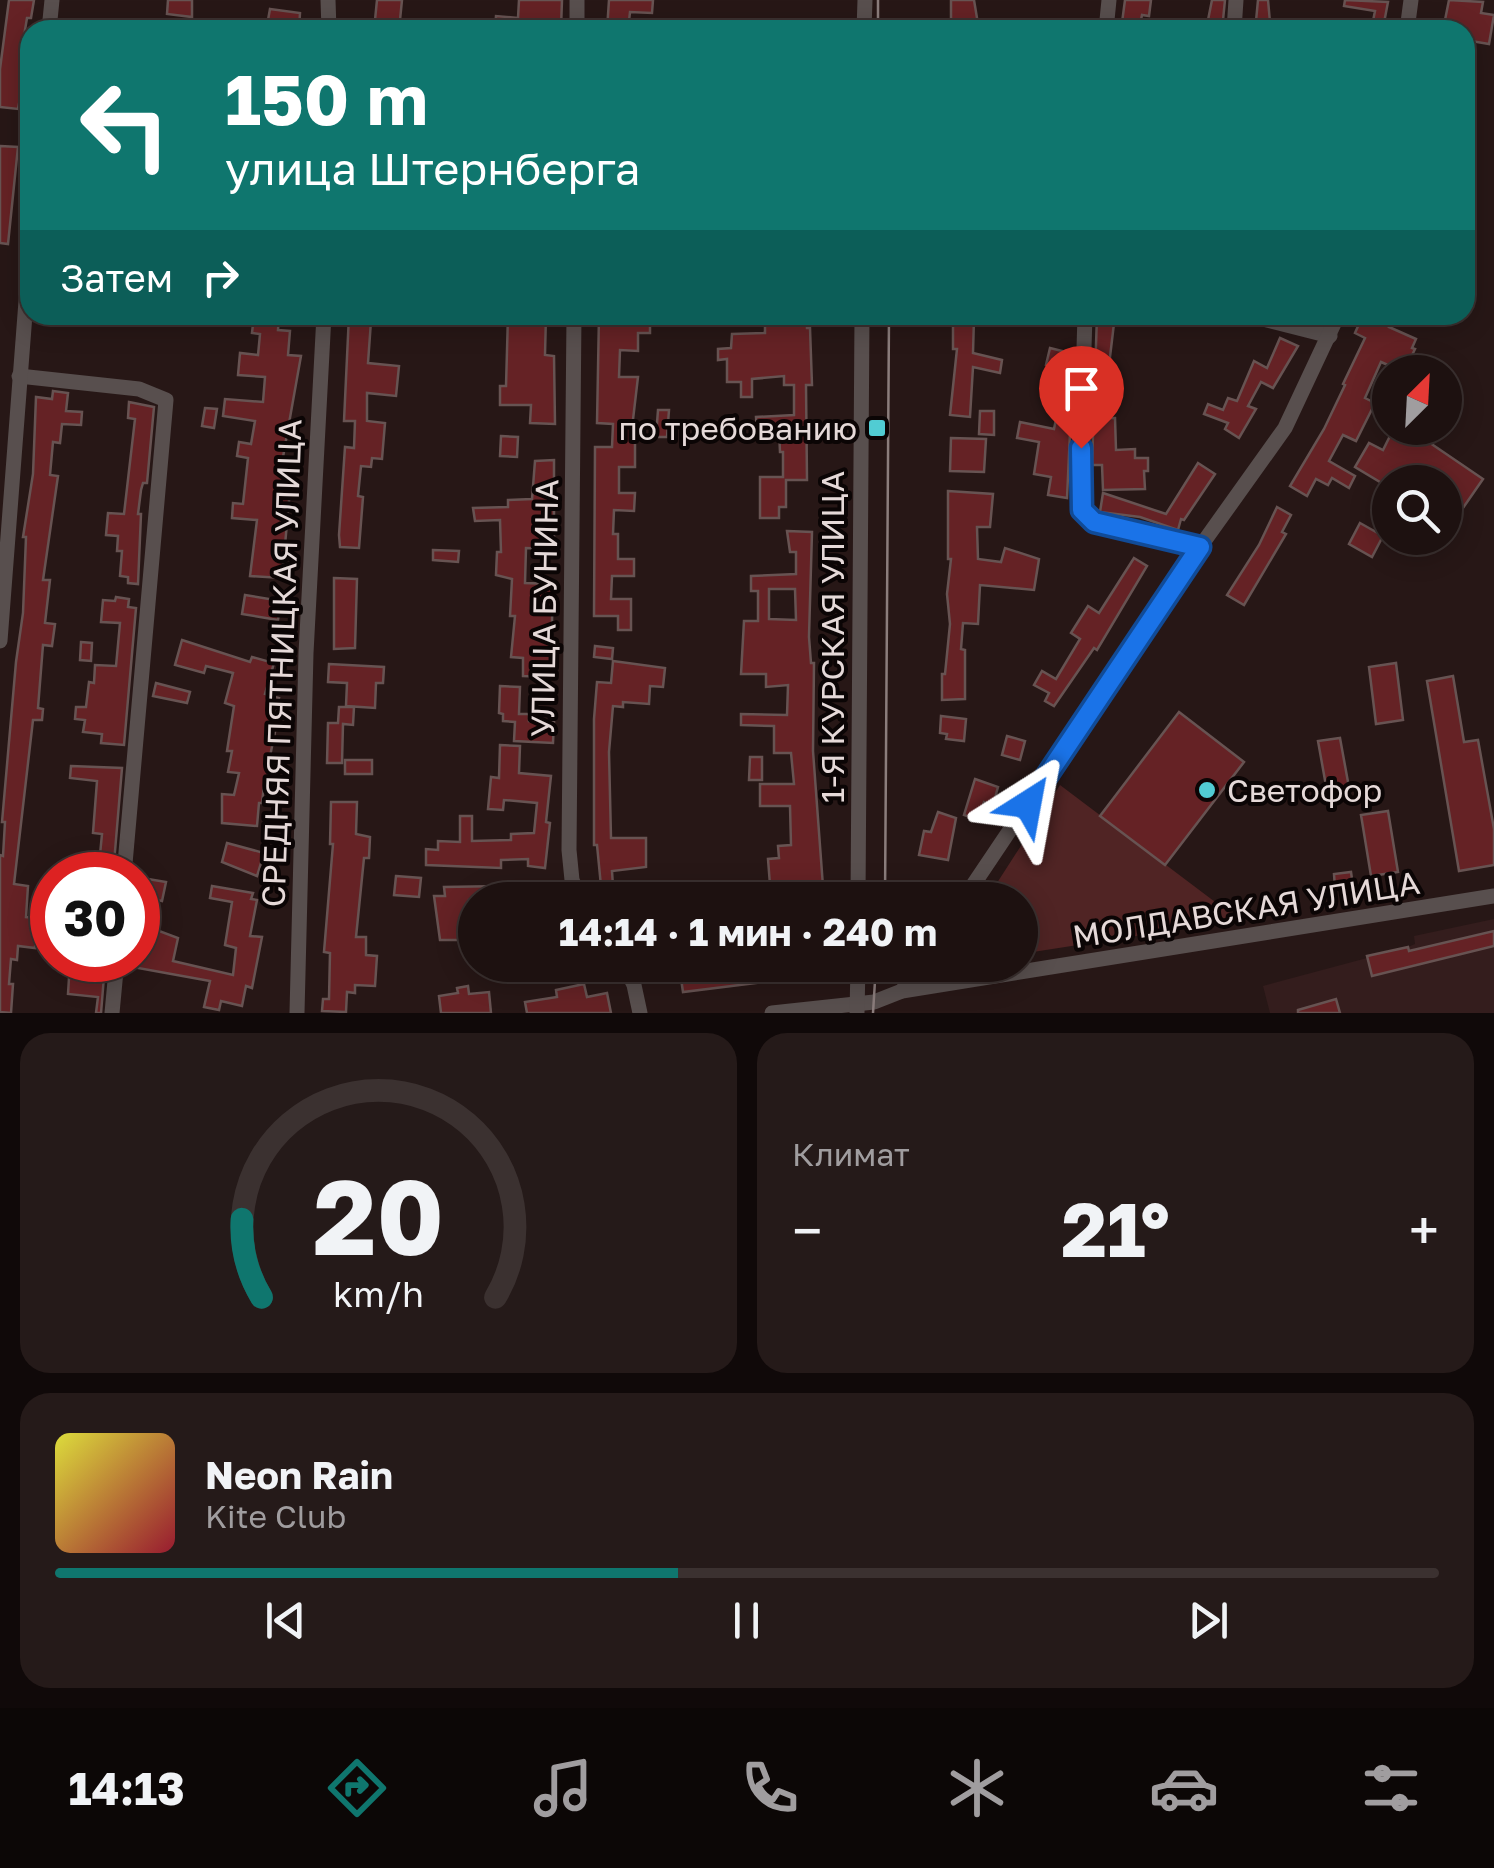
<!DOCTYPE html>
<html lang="ru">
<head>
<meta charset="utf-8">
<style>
  body { margin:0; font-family:"Golos Text",sans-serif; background:#251a19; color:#f1f3f6; height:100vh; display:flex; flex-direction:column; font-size:38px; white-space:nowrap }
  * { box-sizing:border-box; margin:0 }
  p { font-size:32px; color:#a09d9f }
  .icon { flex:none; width:55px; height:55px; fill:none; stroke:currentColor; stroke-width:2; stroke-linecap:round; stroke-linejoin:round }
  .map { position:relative; height:1013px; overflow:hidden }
  .drawer { display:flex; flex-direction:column; gap:20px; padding:20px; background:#100909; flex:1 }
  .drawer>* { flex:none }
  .banner { position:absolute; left:20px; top:20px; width:1455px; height:305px; border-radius:30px; box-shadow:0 5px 25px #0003,0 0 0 2px #3b3130; background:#0f766e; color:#fff; overflow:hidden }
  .needle { width:65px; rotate:24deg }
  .buttons { position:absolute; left:1372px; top:355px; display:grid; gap:20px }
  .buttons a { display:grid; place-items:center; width:90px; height:90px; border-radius:50%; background:#1d1110; box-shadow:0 5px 25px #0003,0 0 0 2px #3b3130; font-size:50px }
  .speed { position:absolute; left:30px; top:852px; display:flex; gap:20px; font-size:50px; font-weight:700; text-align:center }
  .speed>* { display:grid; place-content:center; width:130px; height:130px; border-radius:50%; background:#1d1110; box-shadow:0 5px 25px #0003,0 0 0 2px #3b3130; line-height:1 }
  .speed .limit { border:15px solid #d22; background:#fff; color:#111 }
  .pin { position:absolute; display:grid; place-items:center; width:85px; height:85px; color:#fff; margin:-102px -42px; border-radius:50% 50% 50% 0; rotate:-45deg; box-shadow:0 0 10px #0007 }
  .pin .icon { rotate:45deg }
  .me { position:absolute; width:110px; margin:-55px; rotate:34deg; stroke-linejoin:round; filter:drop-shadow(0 0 8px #0008) }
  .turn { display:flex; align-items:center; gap:35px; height:210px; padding:0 40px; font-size:45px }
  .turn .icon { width:130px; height:130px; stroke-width:2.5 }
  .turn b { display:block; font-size:70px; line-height:85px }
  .then { display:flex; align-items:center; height:95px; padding:0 40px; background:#0003; gap:20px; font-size:38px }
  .big { font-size:75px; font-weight:700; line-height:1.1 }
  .drawer .card { flex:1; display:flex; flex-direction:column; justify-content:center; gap:15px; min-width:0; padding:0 35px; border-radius:30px; background:#251a19 }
  .drawer .dial { align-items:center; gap:0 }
  .dial svg { height:260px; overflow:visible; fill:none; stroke:#3b3130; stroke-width:7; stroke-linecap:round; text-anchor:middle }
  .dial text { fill:#f1f3f6; stroke:none }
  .song { display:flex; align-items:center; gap:30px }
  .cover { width:120px; height:120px; border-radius:15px; background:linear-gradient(135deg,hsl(60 70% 55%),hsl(350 70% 35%)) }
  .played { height:10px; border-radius:5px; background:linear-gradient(90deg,#0f766e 45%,#3b3130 45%) }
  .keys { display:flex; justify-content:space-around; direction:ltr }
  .heat { display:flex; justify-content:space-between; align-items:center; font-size:55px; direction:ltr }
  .drawer .tiles { flex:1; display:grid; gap:20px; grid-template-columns:1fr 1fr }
  .card:last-child { grid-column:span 2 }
  .trip { position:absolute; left:458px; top:882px; width:580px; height:100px; border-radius:50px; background:#1d1110; box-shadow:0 5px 25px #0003,0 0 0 2px #3b3130; font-weight:700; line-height:100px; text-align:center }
  .tabs { display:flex; height:160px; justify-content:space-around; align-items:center; background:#0c0706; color:#a09d9f }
  .tabs .icon { width:70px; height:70px }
  .tabs .current { color:#0f766e }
  .tabs b { font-size:45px; color:#f1f3f6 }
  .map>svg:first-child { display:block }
  .built { fill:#341d1d }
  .green { fill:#502424 }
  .building { fill:#652225; stroke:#675352; stroke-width:2.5; fill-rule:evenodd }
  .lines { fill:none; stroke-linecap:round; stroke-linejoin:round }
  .minor { stroke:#584f4e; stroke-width:15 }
  .tram { stroke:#8b7d7c; stroke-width:2.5 }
  .route-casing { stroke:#114b97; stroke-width:25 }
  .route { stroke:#1a73e8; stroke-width:18 }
  .poi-dot { fill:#51ccd3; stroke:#0b0505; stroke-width:4 }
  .labels { text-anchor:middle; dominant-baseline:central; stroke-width:8; stroke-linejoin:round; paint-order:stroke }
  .poi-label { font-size:32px; fill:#e5d9d8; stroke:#0b0505; text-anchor:end }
  .street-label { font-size:32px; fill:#e5d9d8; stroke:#0b0505 }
</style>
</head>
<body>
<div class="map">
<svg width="1494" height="1013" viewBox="0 0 1494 1013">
  <rect width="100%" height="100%" fill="#271716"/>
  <!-- built -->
  <polygon class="built" points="1494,919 1494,1013 1270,1013 1263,986 1408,947 1415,944 1414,936"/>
  <!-- green -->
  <polygon class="green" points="1060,785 1239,920 1020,954 1020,900 986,900"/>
  <!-- building -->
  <g class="building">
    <polygon points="9,0 34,0 31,18 27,18 21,54 28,55 18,109 0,107 0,69"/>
    <polygon points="168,0 192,0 192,17 167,14"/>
    <polygon points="377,0 402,0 399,30 374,30"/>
    <polygon points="519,0 562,0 561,28 495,29 496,16 518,18"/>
    <polygon points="609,0 653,0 652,13 630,12 628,30 607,30"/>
    <polygon points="951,0 974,0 979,30 951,30"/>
    <polygon points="1125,0 1151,0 1149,16 1142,15 1139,30 1121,30"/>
    <polygon points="1212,0 1225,0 1222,30 1206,30"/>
    <polygon points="1258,0 1268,0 1270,22 1256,21"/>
    <polygon points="1345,0 1388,2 1384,23 1373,21 1375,11 1344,6"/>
    <polygon points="1449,0 1483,2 1481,13 1494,15 1489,44 1465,40 1465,30 1443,30"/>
    <polygon points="270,9 300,13 299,30 284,30 284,22 268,20"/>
    <polygon points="0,146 18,147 8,244 0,243"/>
    <polygon points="254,315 279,315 278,330 290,331 288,355 301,356 283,457 288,458 283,490 290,490 282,578 250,576 257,520 232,518 233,503 243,504 248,458 237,456 239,442 251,444 255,421 223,416 225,399 263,402 265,377 238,375 240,353 258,355 260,334 252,333"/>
    <polygon points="349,315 364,315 364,321 371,321 368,363 399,366 396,396 367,393 367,421 385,423 382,459 372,458 371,467 361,466 358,496 363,497 359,548 340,547 339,535 345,447 354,448 355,421 344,421"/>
    <polygon points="508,315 546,315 545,355 554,356 555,424 530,423 531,405 500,405 500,386 506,386"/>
    <polygon points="599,315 650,318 650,333 638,333 638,351 620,350 619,377 638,377 632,428 635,428 635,467 619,467 619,493 635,493 634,511 614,510 613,534 618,534 618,559 634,559 634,576 612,576 611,599 631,599 631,630 618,630 618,616 594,616 595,447 612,447 613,424 597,423"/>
    <polygon points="784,315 807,315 807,328 810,328 812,385 806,385 807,480 786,480 786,507 779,507 779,518 760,518 760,477 783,477 783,452 780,452 779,430 757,431 756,417 794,415 794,385 784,385 784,376 752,379 752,397 741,397 741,382 727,382 727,359 718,360 718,349 731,348 732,334 765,333 765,319 784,319"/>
    <polygon points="953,315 974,318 973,353 1002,360 1000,373 973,367 970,417 950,415 957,349 953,349"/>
    <polygon points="1097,315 1115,315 1107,382 1113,382 1110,418 1115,418 1116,450 1135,449 1135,458 1148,458 1148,471 1144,471 1145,489 1103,490 1102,465 1092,465"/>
    <polygon points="1363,315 1394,315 1389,327 1416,339 1412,348 1415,349 1404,372 1381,362 1365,398 1375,403 1356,441 1343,435 1329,461 1355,476 1349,488 1332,478 1328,485 1316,479 1307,496 1290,486 1324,429 1345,385 1343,384 1365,338 1355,333"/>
    <polygon points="1280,338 1298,346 1273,388 1261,382 1248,406 1256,409 1239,438 1225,429 1228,423 1204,414 1208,404 1223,410 1228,398 1237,401 1254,361 1267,368"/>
    <polygon points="1050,348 1070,353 1064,404 1053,403 1056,368 1046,365"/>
    <polygon points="53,391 68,393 66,411 82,412 81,425 62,424 60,443 53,442 50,475 58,476 43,580 50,580 45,623 55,624 52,646 43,645 38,708 43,709 42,720 33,720 14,884 28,886 26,917 37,918 35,948 18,946 17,960 11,959 9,984 13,984 11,1013 0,1012 0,855 3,856 5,822 2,822 16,662 23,613 26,537 23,537 33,474 36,397 52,399"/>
    <polygon points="129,402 154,407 147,483 143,483 141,490 138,514 141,514 138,584 128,583 128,577 120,576 122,551 117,551 118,536 106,535 108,513 124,514 135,419 128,418"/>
    <polygon points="205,408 217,409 214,428 202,426"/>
    <polygon points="658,410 669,410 667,437 656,437"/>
    <polygon points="1058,410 1071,412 1067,498 1048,495 1051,477 1034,474 1039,442 1017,438 1020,422 1054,429"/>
    <polygon points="980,411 994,411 994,435 979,434"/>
    <polygon points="1394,428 1408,428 1483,479 1445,534 1445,482 1390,482 1390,488 1355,467 1369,443 1383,450"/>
    <polygon points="501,436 518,437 517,457 500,456"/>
    <polygon points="951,438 986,439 984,472 950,471"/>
    <polygon points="554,460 554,549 526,548 525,583 553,584 552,622 555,622 552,634 551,677 523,676 523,658 511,657 515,616 510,616 512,579 496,575 497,552 501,552 500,520 475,521 473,508 508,507 508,500 532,499 535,461"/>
    <polygon points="1198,463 1215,474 1184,520 1181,519 1178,530 1140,517 1100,512 1103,493 1166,514"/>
    <polygon points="948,491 993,494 990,527 977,527 978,559 1001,562 1005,548 1039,559 1034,590 980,585 978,624 963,623 961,649 965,650 965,699 942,700 942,674 945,674 950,624 947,594 951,559 948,559"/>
    <polygon points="1277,507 1291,515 1282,532 1286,534 1244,605 1227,595 1259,545"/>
    <polygon points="1360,523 1383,536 1372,557 1349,544"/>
    <path d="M787,531L812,532L809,637L811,663H814L813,751L824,900H794L793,883L770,885L768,859L779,858L778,846L791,845L790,806H760V784H794L791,753H774V726L741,725V714L787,715L788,685L766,687V674H741L744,621H758V591H751V576L796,574V552H790ZM769,589H795L796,620L769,619Z"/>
    <polygon points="433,550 459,551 458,562 433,560"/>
    <polygon points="1134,558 1147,566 1097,650 1094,648 1054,706 1045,701 1049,693 1034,685 1042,671 1056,679 1080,639 1071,633 1088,606 1099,613"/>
    <polygon points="334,578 357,579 355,648 334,649"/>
    <polygon points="245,595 281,601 278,620 242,614"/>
    <polygon points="116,597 129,599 128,607 136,608 124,745 101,743 102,734 83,732 85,720 75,719 76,707 86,707 89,682 94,683 95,665 116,666 120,623 101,622 103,600 115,601"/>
    <polygon points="182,640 250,662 252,657 274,663 265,694 279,698 271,726 276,727 268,766 271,767 264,786 262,803 259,803 257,826 222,823 222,794 234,795 239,773 228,772 232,751 227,751 234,706 225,703 233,673 206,666 204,673 175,665"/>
    <polygon points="81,642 92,643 91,661 80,660"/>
    <polygon points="595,646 613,648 612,659 594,657"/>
    <polygon points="613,661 665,668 663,687 650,686 649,704 623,702 623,707 613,706 609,752 611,838 646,838 646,867 612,871 613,886 601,886 597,845 594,845 594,719 597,682 611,683"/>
    <polygon points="1396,663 1403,720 1376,724 1369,667"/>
    <polygon points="329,664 384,667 383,683 376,683 375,708 346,706 347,683 328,682"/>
    <polygon points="1453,676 1464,742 1478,740 1494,829 1494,865 1459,871 1427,681"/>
    <polygon points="156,683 190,692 187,703 153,696"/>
    <polygon points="500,686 520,687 519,714 529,714 529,721 554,722 553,743 514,741 515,722 503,721 503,714 499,713"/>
    <polygon points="339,707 354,707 353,725 343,724 342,763 327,763 328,723 338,723"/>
    <polygon points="1179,712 1244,762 1165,865 1100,816"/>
    <polygon points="941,716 966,719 964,741 946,739 947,734 940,733"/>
    <polygon points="1007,736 1025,741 1020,760 1002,755"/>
    <polygon points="1340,738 1350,793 1328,797 1318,741"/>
    <polygon points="500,745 520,746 519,773 551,776 546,822 550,823 545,868 528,866 528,859 501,860 501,868 426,865 426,849 438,850 438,841 460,842 460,816 472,816 472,841 511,840 511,834 534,833 537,803 504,800 503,810 488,809 491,777 499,778"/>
    <polygon points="750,757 762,757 762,780 749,780"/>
    <rect x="345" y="760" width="27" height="14"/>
    <polygon points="71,766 122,768 113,875 98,875 102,834 93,833 97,781 70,778"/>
    <polygon points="975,779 998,787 993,805 984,802 978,820 964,815"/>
    <polygon points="331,802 357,802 356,834 370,837 369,858 364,858 356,937 366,937 366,955 377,956 375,986 355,985 355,993 347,992 346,1012 322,1011 323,999 329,999 330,953 324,952 333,844 330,844"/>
    <polygon points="1388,811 1398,872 1371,876 1361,815"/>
    <polygon points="938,812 956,818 948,860 919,855 924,831 931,832"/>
    <polygon points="227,843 264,853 257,876 222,862"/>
    <polygon points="1351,872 1353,886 1335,888 1334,874"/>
    <polygon points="396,876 421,878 419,897 394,895"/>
    <polygon points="142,878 166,882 162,901 139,896"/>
    <polygon points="549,884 550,900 469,900 470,925 475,924 475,937 470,938 470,940 440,940 434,896 445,896 444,887 501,886 501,890"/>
    <polygon points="212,886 253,893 251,899 257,900 250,936 262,937 252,988 246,986 242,1006 221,1001 219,1010 204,1007 210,981 138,968 138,923 178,938 173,961 233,975 236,948 225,945 232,902 210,898"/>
    <polygon points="1494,931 1494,946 1372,976 1367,956 1408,947 1409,951"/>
    <polygon points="70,962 105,964 101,1013 96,1013 98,997 68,994"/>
    <polygon points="733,965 786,965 788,979 683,992 680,972"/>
    <polygon points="584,984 587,997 607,993 611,1013 527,1013 525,1002 557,997 556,990"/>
    <polygon points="468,986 469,994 489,992 491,1013 441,1013 439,996 458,993 457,988"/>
    <polygon points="1336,999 1340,1013 1298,1013 1298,1010"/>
  </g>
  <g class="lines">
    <!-- minor -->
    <g class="minor">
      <polyline points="328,0 329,30"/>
      <polyline points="49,30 52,0"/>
      <polyline points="577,30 577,0"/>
      <polyline points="864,30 865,0"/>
      <polyline points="1106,30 1109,0"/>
      <polyline points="1234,30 1236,0"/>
      <polyline points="1407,30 1411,0"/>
      <polyline points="574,315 569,850 572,880 581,900"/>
      <polyline points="1085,315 1080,481 1082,510 1094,522 1200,547"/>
      <polyline points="1247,315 1330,336"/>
      <polyline points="19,376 139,389 166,400 124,875"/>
      <polyline points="0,641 30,249"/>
      <polyline points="858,900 862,315"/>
      <polyline points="963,900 1200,547 1285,428 1338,315"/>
      <polyline points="624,965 634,985 640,1013"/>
      <polyline points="902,991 919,965"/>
      <polyline points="112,1013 117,960"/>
      <polyline points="297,1013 306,653 324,315"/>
      <polyline points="772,1013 874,1002 902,991 1494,896"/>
      <polyline points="857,1013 858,965"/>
    </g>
    <!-- tram -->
    <g class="tram">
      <polyline points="878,30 878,0"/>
      <polyline points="885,900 889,315"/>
      <polyline points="873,1013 876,965"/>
    </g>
  </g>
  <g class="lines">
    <defs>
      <polyline id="route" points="1028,804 1200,547 1094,522 1082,510 1081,448"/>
    </defs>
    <!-- route casing -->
    <use href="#route" class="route-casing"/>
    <!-- route -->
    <use href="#route" class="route"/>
  </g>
  <!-- markers -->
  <g class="poi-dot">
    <rect x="867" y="418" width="20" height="20" rx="5"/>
    <circle cx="1207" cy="790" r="10"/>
  </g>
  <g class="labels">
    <!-- poi labels -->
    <g class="poi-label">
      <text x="857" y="428">по требованию</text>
      <text x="1227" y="790" text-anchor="start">Светофор</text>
    </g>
    <!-- street labels -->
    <g class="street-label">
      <text transform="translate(544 608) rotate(-89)">УЛИЦА БУНИНА</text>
      <text transform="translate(832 637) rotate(-90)">1-Я КУРСКАЯ УЛИЦА</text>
      <text transform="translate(281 663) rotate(-88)">СРЕДНЯЯ ПЯТНИЦКАЯ УЛИЦА</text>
      <text transform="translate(1246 909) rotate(-9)">МОЛДАВСКАЯ УЛИЦА</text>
    </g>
  </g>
</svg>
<div class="buttons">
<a><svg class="needle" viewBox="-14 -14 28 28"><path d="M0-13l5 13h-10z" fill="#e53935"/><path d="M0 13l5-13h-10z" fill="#a09d9f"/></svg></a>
<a><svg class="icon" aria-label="search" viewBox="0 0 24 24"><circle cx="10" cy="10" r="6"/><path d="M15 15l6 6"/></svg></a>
</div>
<div class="speed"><div class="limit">30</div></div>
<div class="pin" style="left:1081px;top:448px;background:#d93025"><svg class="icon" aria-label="arrive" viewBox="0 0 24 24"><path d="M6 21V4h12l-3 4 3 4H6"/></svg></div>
<svg class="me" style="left:1028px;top:804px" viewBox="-20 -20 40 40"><path d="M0-17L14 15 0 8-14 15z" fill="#1a73e8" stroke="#fff" stroke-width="4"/></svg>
<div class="trip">14:14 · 1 мин · 240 m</div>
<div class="banner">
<div class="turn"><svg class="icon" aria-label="left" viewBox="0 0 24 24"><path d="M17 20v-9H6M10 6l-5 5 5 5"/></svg><div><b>150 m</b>улица Штернберга</div></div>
<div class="then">Затем<svg class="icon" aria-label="right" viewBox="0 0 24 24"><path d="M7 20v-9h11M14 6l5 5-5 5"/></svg></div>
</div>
</div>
<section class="drawer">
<div class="tiles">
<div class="card dial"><svg viewBox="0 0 100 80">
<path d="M14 69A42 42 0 1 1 86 69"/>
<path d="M14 69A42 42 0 0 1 8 45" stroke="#0f766e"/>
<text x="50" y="56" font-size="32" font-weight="700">20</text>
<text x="50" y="72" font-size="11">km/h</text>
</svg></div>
<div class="card"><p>Климат</p>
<div class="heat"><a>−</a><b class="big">21°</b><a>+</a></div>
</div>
<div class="card">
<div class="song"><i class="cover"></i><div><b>Neon Rain</b><p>Kite Club</p></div></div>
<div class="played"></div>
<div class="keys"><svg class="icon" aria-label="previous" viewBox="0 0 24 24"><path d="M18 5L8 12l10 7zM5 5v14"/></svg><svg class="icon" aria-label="pause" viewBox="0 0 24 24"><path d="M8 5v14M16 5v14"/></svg><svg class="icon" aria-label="next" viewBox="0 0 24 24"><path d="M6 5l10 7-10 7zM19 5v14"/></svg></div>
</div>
</div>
</section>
<nav class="tabs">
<b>14:13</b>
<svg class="icon current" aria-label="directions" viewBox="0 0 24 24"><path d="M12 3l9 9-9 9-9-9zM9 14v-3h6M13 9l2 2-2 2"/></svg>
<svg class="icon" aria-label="music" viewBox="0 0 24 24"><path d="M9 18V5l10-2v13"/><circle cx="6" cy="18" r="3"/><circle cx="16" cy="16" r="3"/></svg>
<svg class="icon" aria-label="phone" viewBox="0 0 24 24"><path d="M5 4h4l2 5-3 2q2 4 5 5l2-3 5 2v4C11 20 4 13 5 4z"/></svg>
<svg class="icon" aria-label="climate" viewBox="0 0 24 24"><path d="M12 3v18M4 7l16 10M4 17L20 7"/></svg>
<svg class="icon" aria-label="car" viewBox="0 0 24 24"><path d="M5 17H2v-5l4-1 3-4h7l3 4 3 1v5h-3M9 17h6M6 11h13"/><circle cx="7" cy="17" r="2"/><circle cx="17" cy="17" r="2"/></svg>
<svg class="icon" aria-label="filters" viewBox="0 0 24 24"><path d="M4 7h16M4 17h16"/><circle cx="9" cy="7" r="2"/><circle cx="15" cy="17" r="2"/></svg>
</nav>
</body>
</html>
